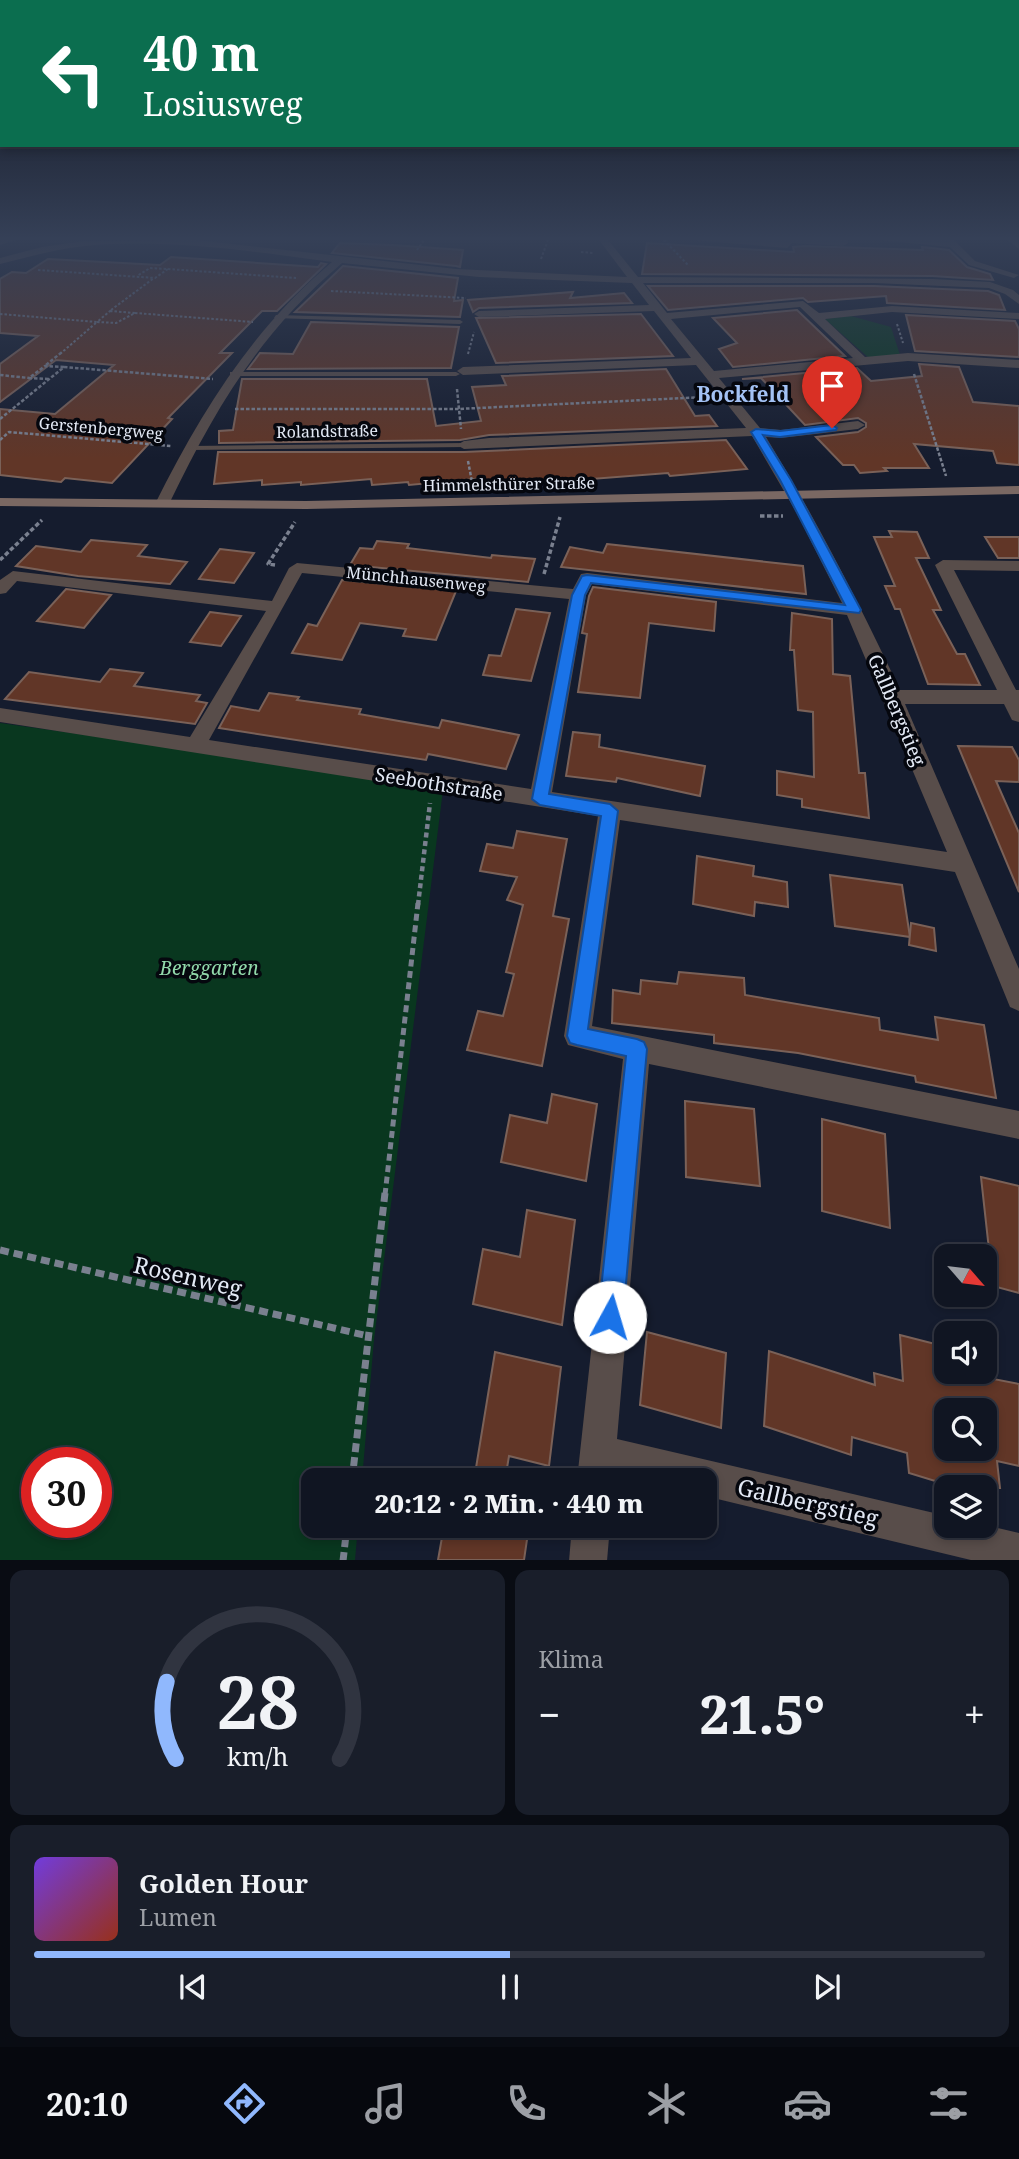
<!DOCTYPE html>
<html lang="de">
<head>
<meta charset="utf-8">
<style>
  body { margin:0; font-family:"Noto Serif",serif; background:#191e2a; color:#f1f3f6; height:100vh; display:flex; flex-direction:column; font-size:26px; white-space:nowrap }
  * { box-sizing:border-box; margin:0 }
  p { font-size:23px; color:#9c9fa5 }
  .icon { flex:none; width:38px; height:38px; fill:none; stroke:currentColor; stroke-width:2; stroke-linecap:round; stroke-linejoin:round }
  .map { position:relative; height:1560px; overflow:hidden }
  .panel { display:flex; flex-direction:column; gap:10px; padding:10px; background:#090c13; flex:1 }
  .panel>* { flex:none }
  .guide { position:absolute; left:0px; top:0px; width:1020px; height:147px; box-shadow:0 4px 10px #0003,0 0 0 2px #303440; background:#0b6e4f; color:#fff; overflow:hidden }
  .needle { width:46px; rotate:118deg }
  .controls { position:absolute; left:934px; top:1244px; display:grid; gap:14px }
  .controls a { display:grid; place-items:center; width:63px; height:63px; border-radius:14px; background:#101522; box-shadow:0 4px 10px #0003,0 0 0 2px #303440; font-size:35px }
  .speed { position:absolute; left:21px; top:1447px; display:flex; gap:14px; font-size:35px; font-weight:700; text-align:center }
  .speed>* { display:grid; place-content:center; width:91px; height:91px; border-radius:50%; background:#101522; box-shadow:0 4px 10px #0003,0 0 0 2px #303440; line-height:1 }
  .speed .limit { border:10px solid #d22; background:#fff; color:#111 }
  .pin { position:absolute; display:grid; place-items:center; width:60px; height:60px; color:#fff; margin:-72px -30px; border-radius:50% 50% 50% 0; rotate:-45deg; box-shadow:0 0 7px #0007 }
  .pin .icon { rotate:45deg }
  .me { position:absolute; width:77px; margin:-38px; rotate:6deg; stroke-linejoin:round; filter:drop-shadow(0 0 5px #0008) }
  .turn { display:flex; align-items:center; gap:24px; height:147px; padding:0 28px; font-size:32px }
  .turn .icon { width:91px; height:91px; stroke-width:2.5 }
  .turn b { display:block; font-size:49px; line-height:60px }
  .big { font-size:52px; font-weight:800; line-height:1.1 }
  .panel .card { flex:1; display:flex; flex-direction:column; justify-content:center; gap:10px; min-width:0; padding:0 24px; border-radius:14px; background:#191e2a }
  .panel .dial { align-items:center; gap:0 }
  .dial svg { height:182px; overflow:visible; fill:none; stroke:#303440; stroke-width:7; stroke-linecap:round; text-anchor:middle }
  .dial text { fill:#f1f3f6; stroke:none }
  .song { display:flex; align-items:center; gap:21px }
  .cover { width:84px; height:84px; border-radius:10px; background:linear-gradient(135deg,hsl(260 70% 55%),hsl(10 70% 35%)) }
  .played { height:7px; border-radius:4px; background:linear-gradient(90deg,#90b8fd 50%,#303440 50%) }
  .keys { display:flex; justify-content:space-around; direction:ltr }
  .heat { display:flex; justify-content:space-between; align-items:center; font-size:38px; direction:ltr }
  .panel .tiles { flex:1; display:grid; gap:10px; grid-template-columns:1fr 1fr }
  .card:last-child { grid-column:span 2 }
  .trip { position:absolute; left:301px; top:1468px; width:416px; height:70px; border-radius:14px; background:#101522; box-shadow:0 4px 10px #0003,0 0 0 2px #303440; font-weight:800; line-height:70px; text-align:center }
  .tabs { display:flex; height:112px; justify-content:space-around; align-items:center; background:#06080e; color:#9c9fa5 }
  .tabs .icon { width:49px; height:49px }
  .tabs .on { color:#90b8fd }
  .tabs b { font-size:32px; color:#f1f3f6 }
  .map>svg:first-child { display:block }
  .green { fill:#09371f; fill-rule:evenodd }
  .building { fill:#613627; stroke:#7a6158; stroke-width:2; fill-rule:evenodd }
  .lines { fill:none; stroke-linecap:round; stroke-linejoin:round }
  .path-far5 { stroke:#7a808f; stroke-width:2; stroke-dasharray:2.5 2; stroke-linecap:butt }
  .path-far4 { stroke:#7a808f; stroke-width:2.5; stroke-dasharray:3.5 2; stroke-linecap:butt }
  .path-far3 { stroke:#7a808f; stroke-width:3.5; stroke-dasharray:4.5 2.5; stroke-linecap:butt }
  .path-far2 { stroke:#7a808f; stroke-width:4.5; stroke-dasharray:5 3.5; stroke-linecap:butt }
  .path-far1 { stroke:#7a808f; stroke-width:5; stroke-dasharray:7 4.5; stroke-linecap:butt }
  .path { stroke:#7a808f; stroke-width:7; stroke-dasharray:9 5; stroke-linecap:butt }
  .lane { fill:#584d4a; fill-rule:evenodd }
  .street { fill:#584d4a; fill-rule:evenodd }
  .secondary { fill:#7a6863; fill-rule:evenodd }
  .route { fill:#1a73e8; stroke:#114b97; stroke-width:2 }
  .labels { text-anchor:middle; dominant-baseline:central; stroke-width:7; stroke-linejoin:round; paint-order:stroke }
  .far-street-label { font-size:16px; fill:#e3e9f5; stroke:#05070e }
  .street-label { font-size:19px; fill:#e3e9f5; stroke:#05070e }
  .park-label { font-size:19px; font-style:italic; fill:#92d9ab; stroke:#05070e }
  .far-district-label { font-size:21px; font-weight:bold; fill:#a3c2f5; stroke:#05070e }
  .near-street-label { font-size:23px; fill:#e3e9f5; stroke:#05070e }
</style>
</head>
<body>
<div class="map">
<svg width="1019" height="1561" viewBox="0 0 1019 1561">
  <rect width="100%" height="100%" fill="#151c2e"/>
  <!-- green -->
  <g class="green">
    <polygon points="851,316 891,327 900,355 869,358 825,319"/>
    <path d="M0,723L193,750L443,790L374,1340L362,1480H313V1526H358L355,1560L0,1561ZM37,1463H96V1522H37Z"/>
  </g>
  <!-- building -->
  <g class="building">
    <polygon points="340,243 392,245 463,250 460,267 456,266 332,253"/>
    <polygon points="647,243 794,252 793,247 805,246 923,250 922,247 949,250 967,267 990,274 993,280 932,276 642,274"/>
    <polygon points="171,257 318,267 321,263 326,264 277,311 262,311 220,353 232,353 168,418 172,419 112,483 65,478 61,482 0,475 0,409 55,414 114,365 56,360 0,402 0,364 38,336 0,333 0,279 12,272 26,273 48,259 160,265"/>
    <polygon points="343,266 458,278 454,301 463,300 460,317 295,312"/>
    <polygon points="648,286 874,286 988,291 999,295 1005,310 887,303 886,296 808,302 803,298 668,310"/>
    <polygon points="573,292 570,298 624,293 632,303 479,308 473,312 468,300"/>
    <polygon points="797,310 845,356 733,367 719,349 737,343 713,318"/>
    <polygon points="641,314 673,356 496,363 476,318"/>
    <polygon points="906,315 1015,321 1019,329 1019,357 915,351"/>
    <polygon points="311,322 459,327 451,368 248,369 260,353 293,354"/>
    <polygon points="919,364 959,367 973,402 1019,406 1019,465 997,463 993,451 914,444 929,468 884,468 887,471 860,473 854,465 843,465 816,437 858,432 866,427 866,423 858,418 805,425 761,378 742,379 857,368 871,381 922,376"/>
    <polygon points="666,369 695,416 709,415 717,426 489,435 460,440 219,443 219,431 233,430 242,379 427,379 436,426 481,421 472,387 506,385 502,376"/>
    <polygon points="726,440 747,469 670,476 668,473 540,483 539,480 485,483 484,478 409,485 408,482 372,485 371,479 301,485 301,482 262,485 262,480 214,484 218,452 464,452"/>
    <polygon points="889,531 917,532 929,558 916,558 941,610 933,610 957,654 965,654 980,685 928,684 900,609 895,609 885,586 895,586 874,537 892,537"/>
    <polygon points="985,537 1019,537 1019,558 998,558"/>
    <polygon points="91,540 147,545 138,556 187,562 170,584 78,576 16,566 36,546 81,552"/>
    <polygon points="377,541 409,544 407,548 491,558 492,555 535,559 528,582 350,565 360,548 373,549"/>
    <polygon points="607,544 803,566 806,594 561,567 570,547 603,553"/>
    <polygon points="220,549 254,553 234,583 199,579"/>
    <polygon points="342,580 456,591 436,640 403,636 406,629 360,623 342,660 292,653 308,624 317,626"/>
    <polygon points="593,587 716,602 714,631 649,623 640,698 578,692 587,634 582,633 589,596"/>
    <polygon points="66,589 111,595 84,628 37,621"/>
    <polygon points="516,609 550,613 531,681 483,675 489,655 501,656"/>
    <polygon points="210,612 241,616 221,646 190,642"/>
    <polygon points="792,613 832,619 833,674 850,676 859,773 865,773 869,818 802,807 802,799 777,795 777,771 814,777 813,712 798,710 794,650 790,650"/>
    <polygon points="110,669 143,673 134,686 200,695 196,701 207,703 195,724 5,699 29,672 100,682"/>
    <polygon points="269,693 299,697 297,700 361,709 359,714 439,728 442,720 519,735 506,769 428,754 426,760 219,728 231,706 259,711"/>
    <polygon points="573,732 600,735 599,747 705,766 700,796 617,778 616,782 566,776"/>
    <polygon points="958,746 1012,747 1019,760 1019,782 996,781 1019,833 1019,892"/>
    <polygon points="517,831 567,839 553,916 569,919 542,1066 467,1050 478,1011 503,1016 514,974 506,972 523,905 507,900 517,877 480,871 487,844 513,848"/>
    <polygon points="697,856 754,866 753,876 787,882 788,907 755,902 754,916 693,904"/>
    <polygon points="830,875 902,885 910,937 835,926"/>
    <polygon points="911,923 934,928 936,951 909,945"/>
    <polygon points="679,972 744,978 745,995 879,1018 880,1030 938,1040 935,1017 984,1025 996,1098 916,1082 915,1076 798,1053 714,1043 714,1035 612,1023 613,990 640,994 641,980 677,984"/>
    <polygon points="552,1094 597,1104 586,1181 501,1162 510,1115 547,1123"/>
    <polygon points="685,1101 754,1109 760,1186 686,1177"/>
    <polygon points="822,1119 885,1134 890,1228 822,1211"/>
    <polygon points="981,1177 1019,1186 1019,1293 993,1286"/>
    <polygon points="527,1210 575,1220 562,1325 473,1304 483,1249 520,1257"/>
    <polygon points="647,1332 726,1353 721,1428 640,1405"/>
    <path d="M900,1335L947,1347V1372H985V1358L988,1378L1019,1384V1466L997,1461L1000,1488H958L909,1473L907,1453L852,1437L851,1455L764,1426L769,1351L875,1385L874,1373L903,1381ZM947,1410H985V1449H947Z"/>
    <polygon points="495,1352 561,1367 549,1466 509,1456 505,1480 474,1480"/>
    <polygon points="444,1526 473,1533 474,1526 529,1526 524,1560 438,1560"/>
  </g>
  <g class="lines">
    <!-- path-far5 -->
    <g class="path-far5">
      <polyline points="664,240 688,265"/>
      <polyline points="417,250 424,240"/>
      <polyline points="581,252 594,253"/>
      <polyline points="541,259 548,240"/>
      <polyline points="168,269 296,278"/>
      <polyline points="38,270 155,278 168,269 150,268 137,276"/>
      <polyline points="331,291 466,298"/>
      <polyline points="111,310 154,278"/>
      <polygon points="110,311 135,313 116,323 97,322"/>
      <polyline points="135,313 253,322"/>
      <polyline points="0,314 97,322"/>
      <polyline points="897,324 903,343"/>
      <polyline points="60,354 97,322"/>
      <polyline points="468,354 474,332"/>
    </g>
    <!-- path-far4 -->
    <g class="path-far4">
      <polyline points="46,365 62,352"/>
      <polyline points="64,367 213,379"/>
      <polyline points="914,374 946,476"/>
      <polyline points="0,375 29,378"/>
      <polyline points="457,389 461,429"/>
      <polyline points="235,409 458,409 706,397"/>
      <polyline points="0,419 64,367 45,366 29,378 49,379"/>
      <polyline points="0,440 9,432 171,446"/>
      <polyline points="468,461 473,487"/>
    </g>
    <!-- path-far3 -->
    <g class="path-far3">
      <polyline points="760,516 783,516"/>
      <polyline points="0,560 42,520"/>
      <polyline points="275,565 268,564 295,522"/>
      <polyline points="544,574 560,517"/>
    </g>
    <!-- path-far2 -->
    <polyline class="path-far2" points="418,905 430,803"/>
    <!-- path-far1 -->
    <polyline class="path-far1" points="385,1195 418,903"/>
    <!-- path -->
    <g class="path">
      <polyline points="0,1250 368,1336"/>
      <polyline points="352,1480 385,1193"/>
      <polyline points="343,1561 347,1526"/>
    </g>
    <!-- lane -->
    <g class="lane">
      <polygon points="276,315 460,320 463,322 460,324 274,318"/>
      <polygon points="230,372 456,372 460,374 456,376 230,376"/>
      <polygon points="464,443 468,445 467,447 190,450 186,448 190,446"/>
    </g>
    <!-- street -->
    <g class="street">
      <polygon points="0,240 16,240 0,245"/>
      <path d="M196,240L456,269L627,277L599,240H608L638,277L932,279L990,282L1013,290L1019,295V304L1005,294L989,288L874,283H643L667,313L803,301L819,313L892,306L1019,313V319L892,312L825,319L865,357L908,353L1019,360V368L908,361L719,378L760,428L781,430L858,421L865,425L858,429L781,438L766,437C816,519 859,603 900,690H997L935,565L943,560L1019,561V571L954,570L1016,690H1019V722L1012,720L1004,704H905L1019,969V1011L1010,1007L955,872L620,820L592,1026L1019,1111V1139L649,1064L617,1439L947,1516V1526L985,1525L1019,1533V1561H975L705,1496V1480H642L614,1474L613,1480H577L623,1059L568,1045L564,1036L598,816L0,722V708L190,737L266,611L17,581L6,593L0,594V580L13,571L272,601L289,568L297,563L573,589L581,574L587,573L842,603L798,515L752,436L464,449L457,445L464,441L489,438L746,428L696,365L463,375L457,371L463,367L691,358L654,311L479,317L474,314L479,311L649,305L632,283L479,277L342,263C259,334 216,407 169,504L167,507H157L155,504C201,412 252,329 332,262C250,251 167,238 85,246C56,249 28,257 0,264V258L42,247L84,241ZM800,307L853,358L714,371L671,319ZM302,573L569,599L531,789L209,740ZM592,584L847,615L947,852L552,792L586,595Z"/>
      <polygon points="692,240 848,240 848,243 843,246 792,243 787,248"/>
      <polygon points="879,240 954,240 975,261 1019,275 1014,278 969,265 950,247"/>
      <polygon points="1008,240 1018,240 1019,249"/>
      <polygon points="572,1526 610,1526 607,1561 569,1561"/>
    </g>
    <!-- secondary -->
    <polygon class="secondary" points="1019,486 1019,494 306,509 0,506 0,498 306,501"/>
  </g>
  <!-- sky -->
  <linearGradient id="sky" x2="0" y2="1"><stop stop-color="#0c0f19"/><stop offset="0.52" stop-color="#354057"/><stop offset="1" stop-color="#354057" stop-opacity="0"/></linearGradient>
  <rect width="1019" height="459" fill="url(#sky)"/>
  <!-- route -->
  <polygon class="route" points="832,425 837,428 836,430 780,437 763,435 791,480 861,610 859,613 591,583 585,595 549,794 610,804 618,811 588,1029 637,1039 644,1042 647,1049 623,1317 619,1326 610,1330 601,1326 598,1317 626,1056 577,1045 570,1043 567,1036 601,816 540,805 532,799 572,595 582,576 587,575 845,605 780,480 751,432 756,429 780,431"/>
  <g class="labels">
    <!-- far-street labels -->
    <g class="far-street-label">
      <text transform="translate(101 428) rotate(5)">Gerstenbergweg</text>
      <text transform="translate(327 431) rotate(-1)">Rolandstraße</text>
      <text transform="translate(509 484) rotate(-1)">Himmelsthürer Straße</text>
      <text transform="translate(416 579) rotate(6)">Münchhausenweg</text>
    </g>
    <!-- street labels -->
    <g class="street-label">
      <text transform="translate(897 710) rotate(67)">Gallbergstieg</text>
      <text transform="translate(439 784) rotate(9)">Seebothstraße</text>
    </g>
    <!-- park labels -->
    <g class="park-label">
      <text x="209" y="968">Berggarten</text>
    </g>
    <!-- far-district labels -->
    <g class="far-district-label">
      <text x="743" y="394">Bockfeld</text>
    </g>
    <!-- near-street labels -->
    <g class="near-street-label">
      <text transform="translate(188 1276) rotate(13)">Rosenweg</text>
      <text transform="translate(808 1502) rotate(13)">Gallbergstieg</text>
    </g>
  </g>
</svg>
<div class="controls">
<a><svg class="needle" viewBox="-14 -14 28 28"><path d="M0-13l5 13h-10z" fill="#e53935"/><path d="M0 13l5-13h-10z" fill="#9c9fa5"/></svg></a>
<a><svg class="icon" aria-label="sound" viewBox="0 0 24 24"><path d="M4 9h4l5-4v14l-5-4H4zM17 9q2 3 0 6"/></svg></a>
<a><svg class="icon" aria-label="search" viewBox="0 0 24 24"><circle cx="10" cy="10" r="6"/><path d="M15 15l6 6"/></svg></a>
<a><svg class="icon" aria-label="layers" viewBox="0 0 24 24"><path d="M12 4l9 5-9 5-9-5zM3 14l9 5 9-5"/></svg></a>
</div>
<div class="speed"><div class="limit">30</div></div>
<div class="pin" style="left:832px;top:428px;background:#d93025"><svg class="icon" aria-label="arrive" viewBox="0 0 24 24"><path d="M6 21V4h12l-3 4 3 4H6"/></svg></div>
<svg class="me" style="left:610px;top:1317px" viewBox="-20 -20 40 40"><circle r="19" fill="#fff"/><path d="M0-13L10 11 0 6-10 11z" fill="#1a73e8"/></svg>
<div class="trip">20:12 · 2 Min. · 440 m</div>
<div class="guide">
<div class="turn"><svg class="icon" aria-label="left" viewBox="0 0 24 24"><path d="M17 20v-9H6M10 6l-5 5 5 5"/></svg><div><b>40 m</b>Losiusweg</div></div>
</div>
</div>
<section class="panel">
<div class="tiles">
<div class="card dial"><svg viewBox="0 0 100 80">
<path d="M14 69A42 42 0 1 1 86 69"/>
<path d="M14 69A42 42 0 0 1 10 35" stroke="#90b8fd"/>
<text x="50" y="56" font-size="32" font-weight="700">28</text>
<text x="50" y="72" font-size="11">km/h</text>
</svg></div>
<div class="card"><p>Klima</p>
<div class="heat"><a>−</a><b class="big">21.5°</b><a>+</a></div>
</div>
<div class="card">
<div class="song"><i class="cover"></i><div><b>Golden Hour</b><p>Lumen</p></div></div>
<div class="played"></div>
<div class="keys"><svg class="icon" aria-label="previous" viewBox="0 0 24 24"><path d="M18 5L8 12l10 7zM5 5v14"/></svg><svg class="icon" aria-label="pause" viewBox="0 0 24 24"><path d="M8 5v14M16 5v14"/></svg><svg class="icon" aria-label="next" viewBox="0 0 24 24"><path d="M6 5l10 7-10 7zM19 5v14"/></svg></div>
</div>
</div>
</section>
<nav class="tabs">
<b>20:10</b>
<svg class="icon on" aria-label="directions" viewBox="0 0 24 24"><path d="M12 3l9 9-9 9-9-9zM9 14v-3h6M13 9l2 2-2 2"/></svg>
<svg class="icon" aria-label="music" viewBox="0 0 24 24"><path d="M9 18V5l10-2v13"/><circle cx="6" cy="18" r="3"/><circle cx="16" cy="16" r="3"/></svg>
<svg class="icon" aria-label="phone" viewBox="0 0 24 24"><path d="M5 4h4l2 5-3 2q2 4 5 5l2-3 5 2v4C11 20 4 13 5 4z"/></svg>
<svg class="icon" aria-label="climate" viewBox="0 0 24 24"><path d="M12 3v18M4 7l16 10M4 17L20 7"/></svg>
<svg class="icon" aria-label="car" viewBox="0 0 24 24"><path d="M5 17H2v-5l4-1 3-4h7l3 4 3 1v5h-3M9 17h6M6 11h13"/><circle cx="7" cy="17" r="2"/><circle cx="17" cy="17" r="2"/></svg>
<svg class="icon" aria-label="filters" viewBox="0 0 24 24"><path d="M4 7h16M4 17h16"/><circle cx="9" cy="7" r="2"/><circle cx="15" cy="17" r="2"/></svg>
</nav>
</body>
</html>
